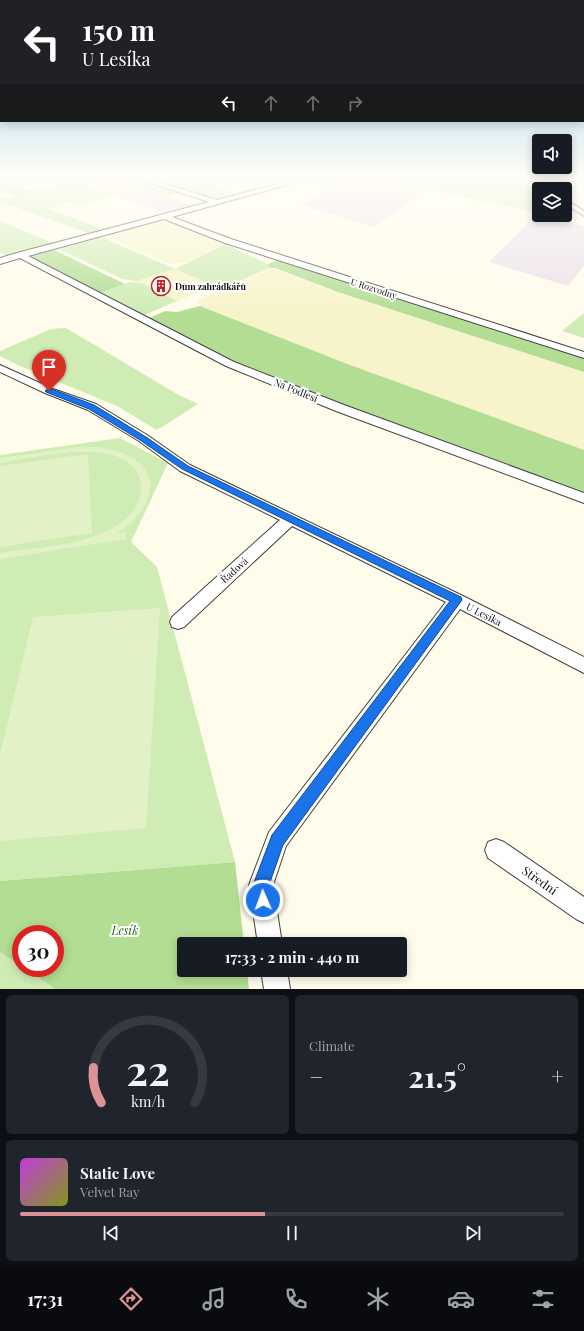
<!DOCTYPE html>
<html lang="en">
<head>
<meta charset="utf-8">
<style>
  body { margin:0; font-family:"Playfair Display",serif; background:#20242c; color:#f1f3f6; height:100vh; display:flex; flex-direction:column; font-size:15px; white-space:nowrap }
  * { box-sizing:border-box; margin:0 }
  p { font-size:13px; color:#9ea1a6 }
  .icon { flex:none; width:22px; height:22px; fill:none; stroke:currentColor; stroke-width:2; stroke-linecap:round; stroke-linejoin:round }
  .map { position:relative; height:989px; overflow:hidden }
  .details { display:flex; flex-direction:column; gap:6px; padding:6px; background:#0d0f14; flex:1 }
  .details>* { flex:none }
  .banner { position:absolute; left:0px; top:0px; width:584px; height:122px; box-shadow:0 2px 10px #0003; background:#202124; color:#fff; overflow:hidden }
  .buttons { position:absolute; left:532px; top:134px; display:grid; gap:8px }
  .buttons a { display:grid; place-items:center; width:40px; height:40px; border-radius:4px; background:#171b24; box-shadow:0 2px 10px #0003; font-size:20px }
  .speed { position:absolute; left:12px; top:925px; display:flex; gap:8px; font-size:20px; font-weight:700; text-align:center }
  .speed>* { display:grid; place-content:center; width:52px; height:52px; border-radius:50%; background:#171b24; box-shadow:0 2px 10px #0003; line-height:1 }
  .speed .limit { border:6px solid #d22; background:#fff; color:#111 }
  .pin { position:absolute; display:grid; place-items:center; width:34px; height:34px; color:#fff; margin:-41px -17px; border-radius:50% 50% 50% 0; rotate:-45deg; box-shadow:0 0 4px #0007 }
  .pin .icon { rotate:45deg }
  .me { position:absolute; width:44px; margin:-22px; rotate:358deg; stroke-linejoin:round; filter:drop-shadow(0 0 3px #0008) }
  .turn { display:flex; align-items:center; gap:14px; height:84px; padding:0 16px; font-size:18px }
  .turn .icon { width:52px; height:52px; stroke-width:2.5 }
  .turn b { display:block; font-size:28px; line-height:34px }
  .lanes { display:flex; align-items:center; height:38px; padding:0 16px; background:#0003; justify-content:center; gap:20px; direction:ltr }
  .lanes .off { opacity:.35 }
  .big { font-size:30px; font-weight:700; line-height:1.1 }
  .details .card { flex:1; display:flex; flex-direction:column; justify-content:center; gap:6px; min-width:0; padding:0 14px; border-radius:6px; background:#20242c }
  .details .dial { align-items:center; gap:0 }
  .dial svg { height:104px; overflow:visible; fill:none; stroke:#363941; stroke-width:7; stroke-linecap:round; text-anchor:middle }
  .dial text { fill:#f1f3f6; stroke:none }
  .song { display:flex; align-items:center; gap:12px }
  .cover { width:48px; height:48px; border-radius:6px; background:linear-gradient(135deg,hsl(290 70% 55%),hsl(70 70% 35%)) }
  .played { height:4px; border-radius:2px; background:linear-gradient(90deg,#dd9296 45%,#363941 45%) }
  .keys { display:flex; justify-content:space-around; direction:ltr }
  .heat { display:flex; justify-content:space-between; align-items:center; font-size:22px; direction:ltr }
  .details .tiles { flex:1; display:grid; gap:6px; grid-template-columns:1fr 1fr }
  .card:last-child { grid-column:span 2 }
  .trip { position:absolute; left:177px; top:937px; width:230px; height:40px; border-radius:4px; background:#171b24; box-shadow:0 2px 10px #0003; font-weight:700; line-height:40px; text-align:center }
  .tab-bar { display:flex; height:64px; justify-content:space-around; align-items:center; background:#090b0e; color:#9ea1a6 }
  .tab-bar .icon { width:28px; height:28px }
  .tab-bar .selected { color:#dd9296 }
  .tab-bar b { font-size:18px; color:#f1f3f6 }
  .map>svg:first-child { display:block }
  .industrial { fill:#ebe0ec }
  .farmland { fill:#f7f4cb }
  .green { fill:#cfecb4 }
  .forest { fill:#b2dd92 }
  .pitch { fill:#e2f2c6 }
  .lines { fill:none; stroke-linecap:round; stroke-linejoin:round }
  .minor-casing { stroke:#404040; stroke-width:2 }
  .minor { fill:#fff; fill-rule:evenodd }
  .route { fill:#1a73e8; stroke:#114b97 }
  .labels { text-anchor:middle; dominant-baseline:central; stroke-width:4; stroke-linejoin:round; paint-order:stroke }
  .far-poi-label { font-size:9px; font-weight:bold; fill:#0d0d0d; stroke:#fff; text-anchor:start }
  .far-street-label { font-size:9px; fill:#0d0d0d; stroke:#fff }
  .street-label { font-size:10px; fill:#0d0d0d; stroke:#fff }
  .near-street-label { font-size:12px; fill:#0d0d0d; stroke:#fff }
  .near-park-label { font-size:12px; font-style:italic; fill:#286819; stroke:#fff }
</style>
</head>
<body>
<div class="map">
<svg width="584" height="989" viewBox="0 0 584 989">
  <rect width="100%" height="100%" fill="#fffcec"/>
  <!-- industrial -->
  <g class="industrial">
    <polygon points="87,179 116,179 174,198 194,207 169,214 75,182"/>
    <polygon points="346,179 372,179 425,191 374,227 300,205"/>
    <polygon points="536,215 584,226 584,266 568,286 489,262"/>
  </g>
  <!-- farmland -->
  <g class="farmland">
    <polygon points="164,221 173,222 209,236 220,244 216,248 187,262 173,264 167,263 110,238 113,233"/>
    <polygon points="272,268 338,292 584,372 584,450 350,365 200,306 198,303 200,299"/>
    <polygon points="175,269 215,285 177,301 144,284 130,282"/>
  </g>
  <!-- green -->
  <g class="green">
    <polygon points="146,179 195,179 241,195 218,201"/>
    <polygon points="381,179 527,179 541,189 539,189 539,213"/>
    <polygon points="72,180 113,195 79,205 69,201 48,209 106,230 91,234 0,202 0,199"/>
    <polygon points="0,221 55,244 8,256 0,253"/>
    <polygon points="101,237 175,269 225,244 268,264 269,268 222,289 175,269 136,281 122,279 59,249"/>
    <polygon points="130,282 144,284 177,301 142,316 97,294"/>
    <polygon points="584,313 584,338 562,331"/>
    <polygon points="66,328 177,394 198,404 157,430 117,406 20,366 0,356 0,351 51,329"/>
    <polygon points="120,438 168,463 131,542 157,567 235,862 0,881 0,455"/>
    <polygon points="0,952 21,966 21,968 24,968 55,989 0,989"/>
  </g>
  <!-- forest -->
  <g class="forest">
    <polygon points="116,179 142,179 183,192 170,196"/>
    <polygon points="0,183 1,183 34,191 16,195 0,190"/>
    <polygon points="54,250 125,284 97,294 27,256"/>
    <polygon points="280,259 584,357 584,372 338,292 275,268 269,268 268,264"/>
    <polygon points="200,306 350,365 584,450 584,496 378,420 238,364 147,319 165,311 177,312"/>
    <polygon points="235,862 244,944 184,944 184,970 247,970 249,989 55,989 24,968 55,968 55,934 21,934 21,966 0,952 0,881"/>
  </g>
  <!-- pitch -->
  <g class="pitch">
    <path d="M80,447C147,444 180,490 116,534L126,532V539L0,559V553C34,548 76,546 107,531C123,523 139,510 141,491C142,482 139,473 132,466C105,439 35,458 0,463V458Z"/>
    <polygon points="88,454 92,533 0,547 0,466"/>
    <polygon points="160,608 146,828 0,841 0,755 33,617"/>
  </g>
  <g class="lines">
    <defs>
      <g id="minor">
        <polygon points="139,179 149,179 217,200 296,179 307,179 172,217 231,239 584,352 584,358 225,243 164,219 28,256 234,362 344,405 584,493 584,503 336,411 226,366 20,258 0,264 0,258 17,253 209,202"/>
        <polygon points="531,179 538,179 551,189 544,189"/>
        <polygon points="565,199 584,211 584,216 565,204"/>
        <polygon points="0,365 53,389 96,404 147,435 190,465 463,596 584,657 584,673 460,609 286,846 273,885 282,944 258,944 249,885 269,832 446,602 292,526 184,627 178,629 172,627 170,622 172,617 280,520 180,471 139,441 88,410 45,393 0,372"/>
        <polygon points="496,839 504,842 584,897 584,923 576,919 488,858 485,850 488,842"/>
        <polygon points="261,970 287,970 290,989 264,989"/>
      </g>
    </defs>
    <!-- minor casing -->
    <use href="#minor" class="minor-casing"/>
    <!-- minor -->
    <use href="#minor" class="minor"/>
  </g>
  <!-- sky -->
  <linearGradient id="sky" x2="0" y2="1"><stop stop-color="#90c4ef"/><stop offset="0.56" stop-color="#fffef6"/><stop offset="1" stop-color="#fffef6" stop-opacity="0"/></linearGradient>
  <rect width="584" height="317" fill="url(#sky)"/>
  <!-- route -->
  <polygon class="route" points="49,388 94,405 146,437 188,466 461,597 462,600 283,845 269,885 271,900 269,905 263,907 258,905 253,885 272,835 450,601 182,469 140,440 89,409 46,392 45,391"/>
  <!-- icons -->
  <defs>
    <symbol id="building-ring" viewBox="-11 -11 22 22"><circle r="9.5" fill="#fff" stroke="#c51c20" stroke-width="1.5"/><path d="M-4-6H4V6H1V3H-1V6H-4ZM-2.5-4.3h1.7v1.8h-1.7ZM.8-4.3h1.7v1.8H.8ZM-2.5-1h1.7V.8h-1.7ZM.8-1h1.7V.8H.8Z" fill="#c51c20"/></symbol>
  </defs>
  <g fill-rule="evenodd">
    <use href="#building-ring" x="150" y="275" width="22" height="22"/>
  </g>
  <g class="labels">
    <!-- far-poi labels -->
    <g class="far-poi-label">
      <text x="175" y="286">Dům zahrádkářů</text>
    </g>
    <!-- far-street labels -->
    <g class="far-street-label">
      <text transform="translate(374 288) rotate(18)">U Rozvodny</text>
    </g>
    <!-- street labels -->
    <g class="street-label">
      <text transform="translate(296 390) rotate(22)">Na Podlesí</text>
      <text transform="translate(234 570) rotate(-42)">Řadová</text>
      <text transform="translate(484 614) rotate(27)">U Lesíka</text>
    </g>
    <!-- near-street labels -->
    <g class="near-street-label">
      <text transform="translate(540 880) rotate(35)">Střední</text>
    </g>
    <!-- near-park labels -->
    <g class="near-park-label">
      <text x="125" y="930">Lesík</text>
    </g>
  </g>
</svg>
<div class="buttons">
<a><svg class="icon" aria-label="sound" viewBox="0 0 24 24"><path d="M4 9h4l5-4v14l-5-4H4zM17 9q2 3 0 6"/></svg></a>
<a><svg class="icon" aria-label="layers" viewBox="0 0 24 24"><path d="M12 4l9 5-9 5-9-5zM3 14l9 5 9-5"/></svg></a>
</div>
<div class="speed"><div class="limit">30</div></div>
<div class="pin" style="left:49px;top:391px;background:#d93025"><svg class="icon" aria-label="arrive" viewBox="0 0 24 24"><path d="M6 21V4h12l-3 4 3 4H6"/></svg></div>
<svg class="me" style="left:263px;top:900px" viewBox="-20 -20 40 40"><circle r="17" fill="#1a73e8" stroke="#fff" stroke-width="3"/><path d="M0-11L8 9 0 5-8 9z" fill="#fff"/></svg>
<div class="trip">17:33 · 2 min · 440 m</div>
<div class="banner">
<div class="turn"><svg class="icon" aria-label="left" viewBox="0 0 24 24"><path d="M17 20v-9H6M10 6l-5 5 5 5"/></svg><div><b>150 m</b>U Lesíka</div></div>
<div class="lanes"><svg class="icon" aria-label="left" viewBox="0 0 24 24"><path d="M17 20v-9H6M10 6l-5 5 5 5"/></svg><svg class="icon off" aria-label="ahead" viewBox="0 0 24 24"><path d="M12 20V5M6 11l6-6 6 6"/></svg><svg class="icon off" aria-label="ahead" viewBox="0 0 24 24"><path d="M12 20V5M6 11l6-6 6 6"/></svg><svg class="icon off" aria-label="right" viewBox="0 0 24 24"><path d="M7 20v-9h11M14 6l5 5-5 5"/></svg></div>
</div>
</div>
<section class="details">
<div class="tiles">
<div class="card dial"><svg viewBox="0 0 100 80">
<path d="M14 69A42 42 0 1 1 86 69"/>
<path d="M14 69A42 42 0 0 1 8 42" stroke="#dd9296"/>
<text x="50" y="56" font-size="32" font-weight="700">22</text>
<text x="50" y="72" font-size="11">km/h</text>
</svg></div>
<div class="card"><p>Climate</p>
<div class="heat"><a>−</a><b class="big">21.5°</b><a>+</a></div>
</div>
<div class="card">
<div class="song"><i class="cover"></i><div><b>Static Love</b><p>Velvet Ray</p></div></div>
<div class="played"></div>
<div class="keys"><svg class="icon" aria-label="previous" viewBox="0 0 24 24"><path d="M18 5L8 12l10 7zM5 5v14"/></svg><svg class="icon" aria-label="pause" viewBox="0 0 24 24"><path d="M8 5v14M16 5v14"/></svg><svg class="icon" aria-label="next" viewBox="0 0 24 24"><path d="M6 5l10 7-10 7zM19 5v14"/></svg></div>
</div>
</div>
</section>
<nav class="tab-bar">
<b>17:31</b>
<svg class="icon selected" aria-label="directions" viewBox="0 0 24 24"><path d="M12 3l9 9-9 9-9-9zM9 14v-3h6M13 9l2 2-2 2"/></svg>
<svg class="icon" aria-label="music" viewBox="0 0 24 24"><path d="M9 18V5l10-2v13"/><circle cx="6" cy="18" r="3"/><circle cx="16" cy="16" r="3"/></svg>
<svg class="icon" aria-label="phone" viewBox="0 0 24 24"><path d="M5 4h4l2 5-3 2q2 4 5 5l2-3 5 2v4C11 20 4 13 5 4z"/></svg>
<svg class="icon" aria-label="climate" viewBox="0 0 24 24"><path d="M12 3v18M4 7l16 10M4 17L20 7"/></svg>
<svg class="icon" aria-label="car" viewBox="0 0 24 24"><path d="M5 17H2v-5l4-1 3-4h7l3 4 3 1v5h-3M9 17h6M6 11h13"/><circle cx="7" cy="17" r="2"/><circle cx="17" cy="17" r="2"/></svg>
<svg class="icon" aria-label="filters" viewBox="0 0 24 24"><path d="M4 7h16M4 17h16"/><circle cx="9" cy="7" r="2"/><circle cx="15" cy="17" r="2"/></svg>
</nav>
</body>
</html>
